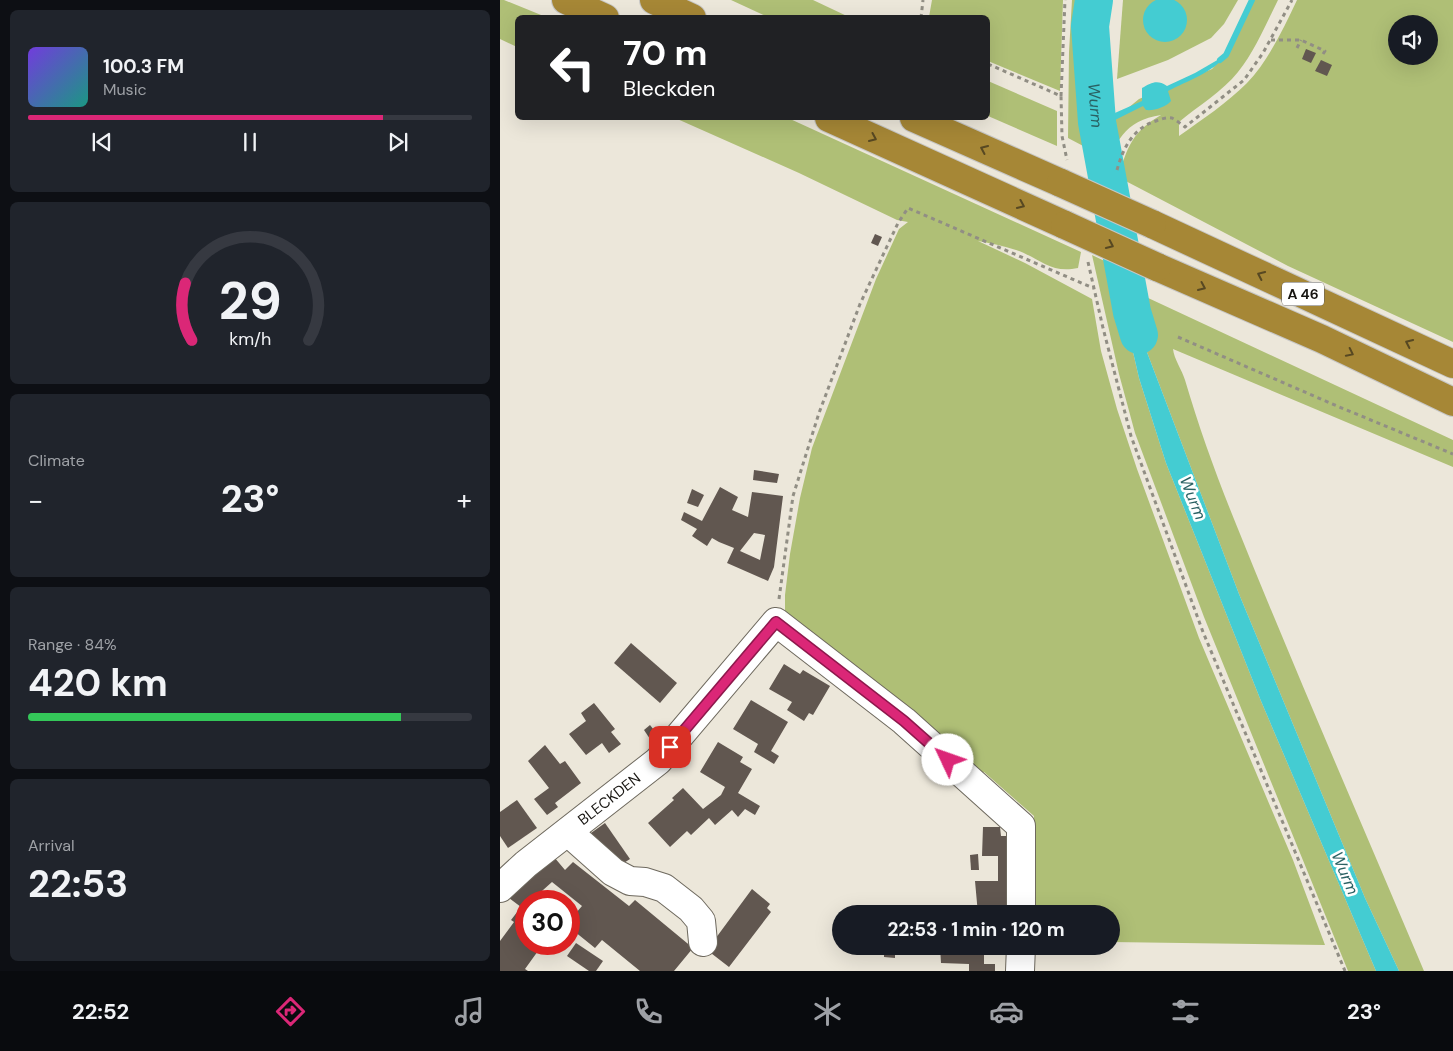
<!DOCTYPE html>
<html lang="en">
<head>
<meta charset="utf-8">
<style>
  body { margin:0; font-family:"DM Sans",sans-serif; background:#20242c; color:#f1f3f6; height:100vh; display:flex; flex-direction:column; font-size:19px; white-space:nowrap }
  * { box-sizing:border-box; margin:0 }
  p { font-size:16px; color:#9ea1a6 }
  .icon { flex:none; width:28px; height:28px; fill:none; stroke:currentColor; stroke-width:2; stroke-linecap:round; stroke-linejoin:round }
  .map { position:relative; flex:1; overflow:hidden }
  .side { display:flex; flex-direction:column; gap:10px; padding:10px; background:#0d0f14; width:500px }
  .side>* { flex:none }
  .hud { position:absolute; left:15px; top:15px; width:475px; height:105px; border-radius:8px; box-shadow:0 5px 20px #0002; background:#202124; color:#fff; overflow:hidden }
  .controls { position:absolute; left:888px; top:15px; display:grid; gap:10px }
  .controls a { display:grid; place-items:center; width:50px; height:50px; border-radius:50%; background:#171b24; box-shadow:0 5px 20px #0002; font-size:25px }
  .speed { position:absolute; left:15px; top:890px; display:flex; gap:10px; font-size:25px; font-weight:700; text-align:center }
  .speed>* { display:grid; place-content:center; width:65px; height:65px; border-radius:50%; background:#171b24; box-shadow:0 5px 20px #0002; line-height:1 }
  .speed .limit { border:8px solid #d22; background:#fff; color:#111 }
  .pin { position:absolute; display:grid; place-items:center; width:42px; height:42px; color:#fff; margin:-21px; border-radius:10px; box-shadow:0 2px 8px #0006 }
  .me { position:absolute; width:55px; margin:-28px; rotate:312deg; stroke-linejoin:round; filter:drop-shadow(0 0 4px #0008) }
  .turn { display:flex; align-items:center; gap:18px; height:105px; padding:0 25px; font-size:22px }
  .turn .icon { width:65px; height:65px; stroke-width:2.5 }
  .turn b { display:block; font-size:35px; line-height:42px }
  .big { font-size:38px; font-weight:700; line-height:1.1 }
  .side .widget { flex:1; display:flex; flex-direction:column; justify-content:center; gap:8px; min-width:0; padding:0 18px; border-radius:8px; background:#20242c }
  .side .dial { align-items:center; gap:0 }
  .dial svg { height:130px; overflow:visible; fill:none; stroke:#363941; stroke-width:7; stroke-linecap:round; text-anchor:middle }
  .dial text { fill:#f1f3f6; stroke:none }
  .song { display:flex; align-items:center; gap:15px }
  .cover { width:60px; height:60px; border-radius:8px; background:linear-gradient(135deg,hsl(260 70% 55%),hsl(170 70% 35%)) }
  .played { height:5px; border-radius:2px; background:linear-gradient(90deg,#db2777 80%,#363941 80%) }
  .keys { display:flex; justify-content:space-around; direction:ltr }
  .heat { display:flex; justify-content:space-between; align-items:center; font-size:28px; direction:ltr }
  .charge { height:8px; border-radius:4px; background:linear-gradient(90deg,#34c759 84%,#363941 0) }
  .trip { position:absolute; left:332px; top:905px; width:288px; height:50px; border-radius:25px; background:#171b24; box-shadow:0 5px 20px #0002; font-weight:700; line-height:50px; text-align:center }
  .tabs { display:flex; height:80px; justify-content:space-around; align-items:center; background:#090b0e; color:#9ea1a6 }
  .tabs .icon { width:35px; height:35px }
  .tabs .on { color:#db2777 }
  .tabs b { font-size:22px; color:#f1f3f6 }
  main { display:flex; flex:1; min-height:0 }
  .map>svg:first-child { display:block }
  .green { fill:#afbf76; fill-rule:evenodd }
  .water { fill:#44ccd2 }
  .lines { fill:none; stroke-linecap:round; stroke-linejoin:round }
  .stream { stroke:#44ccd2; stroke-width:6 }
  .river { stroke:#44ccd2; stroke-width:38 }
  .building { fill:#615750; fill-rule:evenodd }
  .minor-casing { stroke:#6e695e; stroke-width:30 }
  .highway-casing { stroke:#c7c7c6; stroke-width:30 }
  .path { stroke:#918e84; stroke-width:3; stroke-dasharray:4 4; stroke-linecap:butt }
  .minor { stroke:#fff; stroke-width:28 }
  .highway { stroke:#a68736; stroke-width:28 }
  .highway-bridge-casing { stroke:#c7c7c6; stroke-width:30; stroke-linecap:butt }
  .highway-bridge { stroke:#a68736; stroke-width:28 }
  .oneway { stroke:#574822 }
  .route-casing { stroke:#8e194d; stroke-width:12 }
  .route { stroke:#db2777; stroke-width:9 }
  .labels { text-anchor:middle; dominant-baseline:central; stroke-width:5; stroke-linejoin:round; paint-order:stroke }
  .shield { fill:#fff; stroke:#5d5b58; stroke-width:1 }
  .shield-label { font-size:14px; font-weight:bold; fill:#171511 }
  .street-label { font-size:15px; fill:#171511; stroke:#fff }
  .water-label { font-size:16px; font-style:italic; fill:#2a6163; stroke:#fff }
</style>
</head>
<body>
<main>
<section class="side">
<div class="widget">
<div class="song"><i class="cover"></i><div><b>100.3 FM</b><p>Music</p></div></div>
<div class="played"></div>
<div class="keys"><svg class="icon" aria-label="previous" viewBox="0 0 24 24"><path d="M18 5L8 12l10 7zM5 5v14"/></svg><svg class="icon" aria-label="pause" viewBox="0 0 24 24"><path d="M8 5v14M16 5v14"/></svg><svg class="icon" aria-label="next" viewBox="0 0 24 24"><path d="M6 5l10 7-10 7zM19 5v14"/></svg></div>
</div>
<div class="widget dial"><svg viewBox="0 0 100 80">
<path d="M14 69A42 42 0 1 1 86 69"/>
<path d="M14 69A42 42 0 0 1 10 34" stroke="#db2777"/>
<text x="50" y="56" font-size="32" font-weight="700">29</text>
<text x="50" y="72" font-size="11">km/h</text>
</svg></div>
<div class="widget"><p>Climate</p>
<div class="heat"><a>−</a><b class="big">23°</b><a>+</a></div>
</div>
<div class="widget"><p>Range · 84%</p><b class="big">420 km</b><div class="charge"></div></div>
<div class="widget"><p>Arrival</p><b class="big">22:53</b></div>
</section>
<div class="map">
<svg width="953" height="971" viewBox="0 0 953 971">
  <rect width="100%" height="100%" fill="#ece7da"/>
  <!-- green -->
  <g class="green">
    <polygon points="0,0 4,0 46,17 18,18 17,47 0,39"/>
    <polygon points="231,0 313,0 349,17 268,17"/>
    <polygon points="432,0 563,0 560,91 488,61 488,18 429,17"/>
    <polygon points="572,0 588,0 585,28 587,148 568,138 569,52"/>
    <polygon points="623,0 738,0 724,24 711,38 668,60 617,79"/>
    <path d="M753,0H778C766,24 755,51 738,72C723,91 698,106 679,122V136C703,119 727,103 747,83C768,61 784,28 797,0H953V342L788,266L618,177C628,146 632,132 661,115C625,120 613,143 606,175L591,168V130L611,122L639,99L712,69L732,46ZM896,24H929V56H896Z"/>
    <polygon points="488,81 557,111 557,146 488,116"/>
    <path d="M175,118H288L581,252L578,268C550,274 540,258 516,250C504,246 490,243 478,241L525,263L592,299L601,351L617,409L637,469L699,638L793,860L825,945L611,942V914H529L534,816L484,772L475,777L285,616V595L290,554L300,498L312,448L376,279L399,229L408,222L397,220L299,173Z"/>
    <polygon points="592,255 613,265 639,378 666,463 761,701 876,971 848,971 704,617 635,433 619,374"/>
    <path d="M631,290L953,440V467L673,349C674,359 682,370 685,380C700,431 718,480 738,529C798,678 862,824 924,971H899L865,898L739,594L645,347Z"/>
  </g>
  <!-- water -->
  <g class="water">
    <circle cx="665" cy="20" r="22"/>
    <path d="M588,0H610C603,37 602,78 608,116L642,101V88C651,83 657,79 667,86L695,73L726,55C714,72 687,81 668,91L671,101C666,107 654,111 646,110L643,106L611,122L591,130V168C586,144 586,120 585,96C585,63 584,32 588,0Z"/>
    <polygon points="613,265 631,290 645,347 739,594 865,898 899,971 876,971 761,701 666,463 639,378"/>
  </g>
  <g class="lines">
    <!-- stream -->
    <polyline class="stream" points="720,60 726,55 752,0"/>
    <!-- river -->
    <path class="river" id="s1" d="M594,0L590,26L597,122L632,312L639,335"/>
  </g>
  <!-- building -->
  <g class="building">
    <polygon points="806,49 816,53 811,63 802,59"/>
    <polygon points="821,60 832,65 827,76 815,71"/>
    <polygon points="375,234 382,237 378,246 371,243"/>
    <polygon points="254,470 279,474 277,483 253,480"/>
    <path d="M220,487L238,497L232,510L248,517L252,492L283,496L274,567L268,581L227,563L234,548L219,542L212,538L207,546L192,536L197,529L181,520L184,512L202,521ZM254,533L265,535L260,560L240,551Z"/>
    <polygon points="192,489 204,495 198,507 187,503"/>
    <polygon points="131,643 177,683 160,703 114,663"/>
    <polygon points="284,664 300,674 303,670 330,686 313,715 309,713 304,721 287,710 292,702 269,689"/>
    <polygon points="251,700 288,722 271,751 279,756 274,764 254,752 258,744 233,729"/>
    <polygon points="94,703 115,729 111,732 121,744 109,753 102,743 86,755 69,734 86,721 81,713"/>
    <polygon points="150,725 157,734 150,739 144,730"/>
    <polygon points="218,742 243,757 240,762 252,769 238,793 260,806 255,815 245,809 238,817 232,810 215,825 209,818 191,835 187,831 170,847 148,823 174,800 172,798 183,788 203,809 221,795 225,787 200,772"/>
    <polygon points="45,745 60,764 65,761 81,783 55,803 58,807 47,815 34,799 49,788 28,761"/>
    <polygon points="17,800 37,828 8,848 0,836 0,812"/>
    <polygon points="105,823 130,859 116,868 91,833"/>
    <polygon points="483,827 500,827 501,836 515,836 513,914 478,914 475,881 498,881 498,856 482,856"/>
    <polygon points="478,854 479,870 471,870 470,855"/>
    <polygon points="54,857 65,870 73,862 129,906 135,900 193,948 174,971 140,971 102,940 95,948 69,927 69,921 82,906 52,882 33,899 36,901 26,901 26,944 43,944 25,969 28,971 0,971 0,941 14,922 11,920 21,907 9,898"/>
    <polygon points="252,889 270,904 267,908 271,912 229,967 207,950"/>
    <polygon points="76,943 103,961 96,971 89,971 67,956"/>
    <polygon points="440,946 484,946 484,964 495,964 495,971 469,971 469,964 441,963"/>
    <polygon points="384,949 395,950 395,958 384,957"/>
  </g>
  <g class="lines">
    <defs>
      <g id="minor">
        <polyline points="68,832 113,872 130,881 145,882 164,888 191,909 201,921 203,942"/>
        <path id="s2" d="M0,888L26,864L158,761L276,622L404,721L521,826V914"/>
        <polyline points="520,971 521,946"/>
      </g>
      <g id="highway">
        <polyline points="66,0 105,18"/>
        <polyline points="154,0 192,18"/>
        <polyline points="329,118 565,225"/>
        <polyline points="414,118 561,183"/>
        <polyline points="652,224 953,364"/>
        <polyline points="657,267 822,339 953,402"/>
      </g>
    </defs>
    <!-- minor casing -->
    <use href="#minor" class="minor-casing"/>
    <!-- highway casing -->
    <use href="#highway" class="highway-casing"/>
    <!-- path -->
    <g class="path">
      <polyline points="421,18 423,0"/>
      <polyline points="771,40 801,40 825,51 821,57"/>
      <polyline points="797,48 801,40"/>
      <polyline points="488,64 561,96 562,136 567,160"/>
      <polyline points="561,96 565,0"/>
      <path d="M617,170C623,148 633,128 656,121C661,119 667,117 672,118C676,120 681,124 685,127L744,80L763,53L792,0"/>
      <polyline points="588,262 603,328 631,436 703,632 845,971"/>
      <polyline points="678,337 837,406 953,454"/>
      <polyline points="279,599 293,496 319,413 360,304 398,223 408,208 593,288"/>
    </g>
    <!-- minor -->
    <use href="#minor" class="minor"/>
    <!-- highway -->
    <use href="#highway" class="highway"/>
    <defs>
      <g id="highway-bridge">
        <polyline points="561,183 652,224"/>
        <polyline points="565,225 657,267"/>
      </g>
    </defs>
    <!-- highway-bridge casing -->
    <use href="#highway-bridge" class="highway-bridge-casing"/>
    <!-- highway-bridge -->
    <use href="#highway-bridge" class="highway-bridge"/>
  </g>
  <!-- one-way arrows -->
  <defs><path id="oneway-chevron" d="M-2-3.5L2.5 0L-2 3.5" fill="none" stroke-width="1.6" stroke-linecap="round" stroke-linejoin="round" transform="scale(1.25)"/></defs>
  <g class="oneway">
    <use href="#oneway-chevron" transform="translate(373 138) rotate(24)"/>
    <use href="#oneway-chevron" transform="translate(484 149) rotate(-156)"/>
    <use href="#oneway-chevron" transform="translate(521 205) rotate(24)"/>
    <use href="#oneway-chevron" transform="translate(610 245) rotate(25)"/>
    <use href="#oneway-chevron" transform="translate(761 275) rotate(-155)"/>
    <use href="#oneway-chevron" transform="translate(702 287) rotate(24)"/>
    <use href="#oneway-chevron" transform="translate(909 343) rotate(-155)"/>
    <use href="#oneway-chevron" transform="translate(850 353) rotate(26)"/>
  </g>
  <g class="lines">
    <defs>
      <polyline id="route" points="170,747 276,622 404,721 448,760"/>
    </defs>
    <!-- route casing -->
    <use href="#route" class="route-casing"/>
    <!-- route -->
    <use href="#route" class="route"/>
  </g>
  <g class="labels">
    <!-- shield labels -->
    <rect class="shield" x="782" y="282.5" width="42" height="23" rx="4"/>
    <g class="shield-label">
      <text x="803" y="294">A 46</text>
    </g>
    <!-- street labels -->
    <g class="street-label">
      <text stroke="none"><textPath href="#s2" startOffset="141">BLECKDEN</textPath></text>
    </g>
    <!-- water labels -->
    <g class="water-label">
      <text stroke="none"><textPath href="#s1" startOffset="106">Wurm</textPath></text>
      <text transform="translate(693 498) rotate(68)">Wurm</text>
      <text transform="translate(845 873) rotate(67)">Wurm</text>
    </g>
  </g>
</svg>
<div class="controls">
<a><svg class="icon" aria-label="sound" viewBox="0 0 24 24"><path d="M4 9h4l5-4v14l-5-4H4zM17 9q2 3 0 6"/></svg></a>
</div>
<div class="speed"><div class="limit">30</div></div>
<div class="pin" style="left:170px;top:747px;background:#d93025"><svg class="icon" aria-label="arrive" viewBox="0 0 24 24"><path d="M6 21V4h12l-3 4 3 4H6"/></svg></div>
<svg class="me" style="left:448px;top:760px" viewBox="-20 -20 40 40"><circle r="19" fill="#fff"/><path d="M0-13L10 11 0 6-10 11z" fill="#db2777"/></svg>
<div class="trip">22:53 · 1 min · 120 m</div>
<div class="hud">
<div class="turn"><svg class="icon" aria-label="left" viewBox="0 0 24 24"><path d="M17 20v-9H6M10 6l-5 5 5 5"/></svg><div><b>70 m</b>Bleckden</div></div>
</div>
</div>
</main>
<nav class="tabs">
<b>22:52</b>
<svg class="icon on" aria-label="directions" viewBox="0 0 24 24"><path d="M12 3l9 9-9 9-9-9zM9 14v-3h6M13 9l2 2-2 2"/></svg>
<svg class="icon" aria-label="music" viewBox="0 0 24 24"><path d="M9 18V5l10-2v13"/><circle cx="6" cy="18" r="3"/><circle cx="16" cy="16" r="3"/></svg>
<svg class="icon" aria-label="phone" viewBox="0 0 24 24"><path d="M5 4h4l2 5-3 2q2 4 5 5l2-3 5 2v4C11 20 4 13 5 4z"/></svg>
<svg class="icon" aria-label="climate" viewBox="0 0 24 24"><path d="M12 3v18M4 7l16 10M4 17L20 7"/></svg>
<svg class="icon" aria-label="car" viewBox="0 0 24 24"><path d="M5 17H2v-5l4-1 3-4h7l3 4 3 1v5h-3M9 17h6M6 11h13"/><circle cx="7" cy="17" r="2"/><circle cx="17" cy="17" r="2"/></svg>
<svg class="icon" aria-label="filters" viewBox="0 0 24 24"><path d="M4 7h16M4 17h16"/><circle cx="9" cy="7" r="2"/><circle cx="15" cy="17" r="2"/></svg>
<b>23°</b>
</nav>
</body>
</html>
